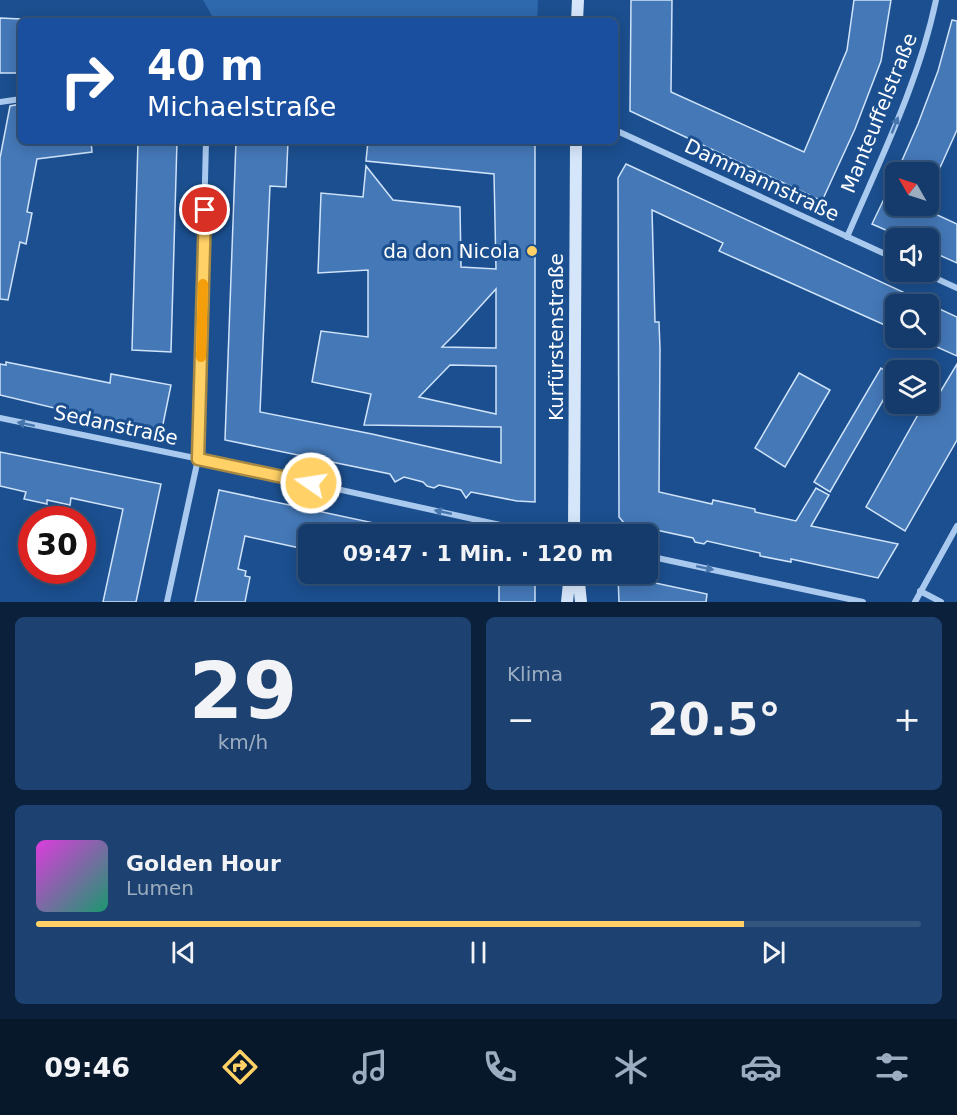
<!DOCTYPE html>
<html lang="de">
<head>
<meta charset="utf-8">
<style>
  body { margin:0; font-family:"DejaVu Sans",sans-serif; background:#1d4271; color:#f1f3f6; height:100vh; display:flex; flex-direction:column; font-size:22px; white-space:nowrap }
  * { box-sizing:border-box; margin:0 }
  p { font-size:20px; color:#9dadc1 }
  .icon { flex:none; width:33px; height:33px; fill:none; stroke:currentColor; stroke-width:2; stroke-linecap:round; stroke-linejoin:round }
  .map { position:relative; height:602px; overflow:hidden }
  .panel { display:flex; flex-direction:column; gap:15px; padding:15px; background:#0b203b; flex:1 }
  .panel>* { flex:none }
  .top-card { position:absolute; left:18px; top:18px; width:600px; height:126px; border-radius:9px; box-shadow:0 3px 15px #0003,0 0 0 2px #33557e; background:#1a4fa0; color:#fff; overflow:hidden }
  .needle { width:39px; rotate:309deg }
  .tools { position:absolute; left:885px; top:162px; display:grid; gap:12px }
  .tools a { display:grid; place-items:center; width:54px; height:54px; border-radius:9px; background:#143b6b; box-shadow:0 3px 15px #0003,0 0 0 2px #33557e; font-size:30px }
  .speed { position:absolute; left:18px; top:506px; display:flex; gap:12px; font-size:30px; font-weight:700; text-align:center }
  .speed>* { display:grid; place-content:center; width:78px; height:78px; border-radius:50%; background:#143b6b; box-shadow:0 3px 15px #0003,0 0 0 2px #33557e; line-height:1 }
  .speed .limit { border:9px solid #d22; background:#fff; color:#111 }
  .pin { position:absolute; display:grid; place-items:center; width:51px; height:51px; color:#fff; margin:-26px; border:3px solid #fff; border-radius:50%; box-shadow:0 2px 6px #0007 }
  .me { position:absolute; width:66px; margin:-33px; rotate:283deg; stroke-linejoin:round; filter:drop-shadow(0 0 4px #0008) }
  .turn { display:flex; align-items:center; gap:21px; height:126px; padding:0 30px; font-size:27px }
  .turn .icon { width:78px; height:78px; stroke-width:2.5 }
  .turn b { display:block; font-size:42px; line-height:51px }
  .big { font-size:45px; font-weight:700; line-height:1.1 }
  .panel .widget { flex:1; display:flex; flex-direction:column; justify-content:center; gap:9px; min-width:0; padding:0 21px; border-radius:9px; background:#1d4271 }
  .panel .dial { align-items:center; gap:0 }
  .dial b { font-size:78px; line-height:1 }
  .song { display:flex; align-items:center; gap:18px }
  .cover { width:72px; height:72px; border-radius:9px; background:linear-gradient(135deg,hsl(300 70% 55%),hsl(160 70% 35%)) }
  .played { height:6px; border-radius:3px; background:linear-gradient(90deg,#ffd166 80%,#33557e 80%) }
  .keys { display:flex; justify-content:space-around; direction:ltr }
  .heat { display:flex; justify-content:space-between; align-items:center; font-size:33px; direction:ltr }
  .panel .tiles { flex:1; display:grid; gap:15px; grid-template-columns:1fr 1fr }
  .widget:last-child { grid-column:span 2 }
  .trip { position:absolute; left:298px; top:524px; width:360px; height:60px; border-radius:9px; background:#143b6b; box-shadow:0 3px 15px #0003,0 0 0 2px #33557e; font-weight:700; line-height:60px; text-align:center }
  .menu { display:flex; height:96px; justify-content:space-around; align-items:center; background:#08182b; color:#9dadc1 }
  .menu .icon { width:42px; height:42px }
  .menu .selected { color:#ffd166 }
  .menu b { font-size:27px; color:#f1f3f6 }
  .map>svg:first-child { display:block }
  .green { fill:#2e69ad }
  .building { fill:#4478b7; stroke:#cfe3fa; stroke-width:1.5; fill-rule:evenodd }
  .lines { fill:none; stroke-linecap:round; stroke-linejoin:round }
  .street { stroke:#a9c9ee; stroke-width:6 }
  .secondary { stroke:#d6e6fa; stroke-width:12 }
  .oneway { fill:#4674ac }
  .route-casing { stroke:#a68842; stroke-width:15 }
  .route { stroke:#ffd166; stroke-width:10 }
  .slow { stroke:#f59e0b; stroke-width:10 }
  .poi-dot { fill:#ffd166; stroke:#1b4f8f; stroke-width:2 }
  .labels { text-anchor:middle; dominant-baseline:central; stroke-width:6; stroke-linejoin:round; paint-order:stroke }
  .street-label { font-size:20px; fill:#fff; stroke:#1b4f8f }
  .poi-label { font-size:20px; fill:#fff; stroke:#1b4f8f; text-anchor:end }
</style>
</head>
<body>
<div class="map">
<svg width="957" height="602" viewBox="0 0 957 602">
  <rect width="100%" height="100%" fill="#1b4f8f"/>
  <!-- green -->
  <polygon class="green" points="203,0 538,0 537,21 215,21"/>
  <!-- building -->
  <g class="building">
    <polygon points="631,0 672,0 671,92 804,152 847,50 854,0 891,0 881,61 855,129 822,201 630,111"/>
    <polygon points="0,18 21,19 21,73 0,73"/>
    <polygon points="952,20 957,21 957,130 938,172 897,172 918,124 938,71"/>
    <polygon points="21,104 21,141 91,141 92,152 37,159 27,212 32,213 26,244 20,242 8,300 0,299 0,158 10,106"/>
    <polygon points="138,141 177,141 171,352 132,350"/>
    <path d="M236,141H288L286,187L270,186L260,412L372,434L501,463V427L364,425L371,394L312,382L321,331L368,337V270L318,273L321,193L363,197L366,166L393,200L460,207L461,267L496,269L494,174L366,161L368,141H535V502L517,501L471,492L466,498L461,490L439,485L434,488L427,486L423,482L404,477L395,482L390,474L225,440ZM496,289V348L442,347L456,333ZM450,365L496,366V414L419,397Z"/>
    <polygon points="626,164 957,317 957,356 928,343 928,304 896,304 896,330 719,251 723,243 652,210 655,322 659,322 660,349 659,492 712,504 713,500 755,509 755,512 796,521 816,488 829,495 811,526 898,544 878,578 791,559 791,562 760,556 760,553 707,541 704,544 695,542 693,538 624,523 619,517 618,178"/>
    <polygon points="896,174 896,206 918,206 957,224 957,263 928,250 928,238 904,238 872,224"/>
    <polygon points="6,362 110,383 111,374 171,385 161,434 88,418 88,416 0,395 0,364 6,365"/>
    <polygon points="957,364 957,440 905,531 866,507 924,404 928,406 936,393 939,394"/>
    <polygon points="881,368 896,378 830,492 814,482"/>
    <polygon points="799,373 830,390 785,467 755,448"/>
    <polygon points="0,452 161,484 136,602 103,602 123,509 71,498 70,505 47,500 47,504 24,499 26,492 0,486"/>
    <polygon points="219,490 388,526 387,534 309,534 309,550 245,536 238,569 246,571 245,576 250,577 245,602 195,602"/>
    <rect x="499" y="573" width="36" height="29"/>
    <polygon points="618,575 707,594 706,602 619,602"/>
  </g>
  <g class="lines">
    <!-- street -->
    <g class="street">
      <polyline points="0,102 21,99"/>
      <polyline points="615,130 896,259"/>
      <path d="M847,237C880,160 919,82 936,0"/>
      <polyline points="922,272 957,288"/>
      <polyline points="0,418 219,463 541,534"/>
      <polyline points="648,556 863,602"/>
      <polyline points="920,591 941,602"/>
      <polyline points="167,602 198,459 206,141"/>
      <polyline points="915,602 957,526"/>
    </g>
    <!-- secondary -->
    <g class="secondary">
      <polyline points="577,21 578,0"/>
      <polyline points="574,534 576,141"/>
      <polyline points="578,573 581,602"/>
      <polyline points="567,602 570,573"/>
    </g>
  </g>
  <!-- one-way arrows -->
  <defs><path id="oneway-solid" d="M-6-.8H1V-3.2L6.5 0L1 3.2V.8H-6Z" transform="scale(1.5)"/></defs>
  <g class="oneway">
    <use href="#oneway-solid" transform="translate(895 125) rotate(-69)"/>
    <use href="#oneway-solid" transform="translate(26 424) rotate(-168)"/>
    <use href="#oneway-solid" transform="translate(443 512) rotate(-168)"/>
    <use href="#oneway-solid" transform="translate(705 568) rotate(12)"/>
  </g>
  <g class="lines">
    <defs>
      <polyline id="route" points="205,210 198,459 311,483"/>
    </defs>
    <!-- route casing -->
    <use href="#route" class="route-casing"/>
    <!-- route -->
    <use href="#route" class="route"/>
    <!-- slow -->
    <polyline class="slow" points="201,357 203,284"/>
  </g>
  <!-- markers -->
  <circle class="poi-dot" cx="532" cy="251" r="6"/>
  <g class="labels">
    <!-- street labels -->
    <g class="street-label">
      <text transform="translate(879 113) rotate(-68)">Manteuffelstraße</text>
      <text transform="translate(762 180) rotate(25)">Dammannstraße</text>
      <text transform="translate(556 337) rotate(-90)">Kurfürstenstraße</text>
      <text transform="translate(116 425) rotate(12)">Sedanstraße</text>
    </g>
    <!-- poi labels -->
    <g class="poi-label">
      <text x="520" y="251">da don Nicola</text>
    </g>
  </g>
</svg>
<div class="tools">
<a><svg class="needle" viewBox="-14 -14 28 28"><path d="M0-13l5 13h-10z" fill="#e53935"/><path d="M0 13l5-13h-10z" fill="#9dadc1"/></svg></a>
<a><svg class="icon" aria-label="sound" viewBox="0 0 24 24"><path d="M4 9h4l5-4v14l-5-4H4zM17 9q2 3 0 6"/></svg></a>
<a><svg class="icon" aria-label="search" viewBox="0 0 24 24"><circle cx="10" cy="10" r="6"/><path d="M15 15l6 6"/></svg></a>
<a><svg class="icon" aria-label="layers" viewBox="0 0 24 24"><path d="M12 4l9 5-9 5-9-5zM3 14l9 5 9-5"/></svg></a>
</div>
<div class="speed"><div class="limit">30</div></div>
<div class="pin" style="left:205px;top:210px;background:#d93025"><svg class="icon" aria-label="arrive" viewBox="0 0 24 24"><path d="M6 21V4h12l-3 4 3 4H6"/></svg></div>
<svg class="me" style="left:311px;top:483px" viewBox="-20 -20 40 40"><circle r="17" fill="#ffd166" stroke="#fff" stroke-width="3"/><path d="M0-11L8 9 0 5-8 9z" fill="#fff"/></svg>
<div class="trip">09:47 · 1 Min. · 120 m</div>
<div class="top-card">
<div class="turn"><svg class="icon" aria-label="right" viewBox="0 0 24 24"><path d="M7 20v-9h11M14 6l5 5-5 5"/></svg><div><b>40 m</b>Michaelstraße</div></div>
</div>
</div>
<section class="panel">
<div class="tiles">
<div class="widget dial"><b>29</b><p>km/h</p></div>
<div class="widget"><p>Klima</p>
<div class="heat"><a>−</a><b class="big">20.5°</b><a>+</a></div>
</div>
<div class="widget">
<div class="song"><i class="cover"></i><div><b>Golden Hour</b><p>Lumen</p></div></div>
<div class="played"></div>
<div class="keys"><svg class="icon" aria-label="previous" viewBox="0 0 24 24"><path d="M18 5L8 12l10 7zM5 5v14"/></svg><svg class="icon" aria-label="pause" viewBox="0 0 24 24"><path d="M8 5v14M16 5v14"/></svg><svg class="icon" aria-label="next" viewBox="0 0 24 24"><path d="M6 5l10 7-10 7zM19 5v14"/></svg></div>
</div>
</div>
</section>
<nav class="menu">
<b>09:46</b>
<svg class="icon selected" aria-label="directions" viewBox="0 0 24 24"><path d="M12 3l9 9-9 9-9-9zM9 14v-3h6M13 9l2 2-2 2"/></svg>
<svg class="icon" aria-label="music" viewBox="0 0 24 24"><path d="M9 18V5l10-2v13"/><circle cx="6" cy="18" r="3"/><circle cx="16" cy="16" r="3"/></svg>
<svg class="icon" aria-label="phone" viewBox="0 0 24 24"><path d="M5 4h4l2 5-3 2q2 4 5 5l2-3 5 2v4C11 20 4 13 5 4z"/></svg>
<svg class="icon" aria-label="climate" viewBox="0 0 24 24"><path d="M12 3v18M4 7l16 10M4 17L20 7"/></svg>
<svg class="icon" aria-label="car" viewBox="0 0 24 24"><path d="M5 17H2v-5l4-1 3-4h7l3 4 3 1v5h-3M9 17h6M6 11h13"/><circle cx="7" cy="17" r="2"/><circle cx="17" cy="17" r="2"/></svg>
<svg class="icon" aria-label="filters" viewBox="0 0 24 24"><path d="M4 7h16M4 17h16"/><circle cx="9" cy="7" r="2"/><circle cx="15" cy="17" r="2"/></svg>
</nav>
</body>
</html>
